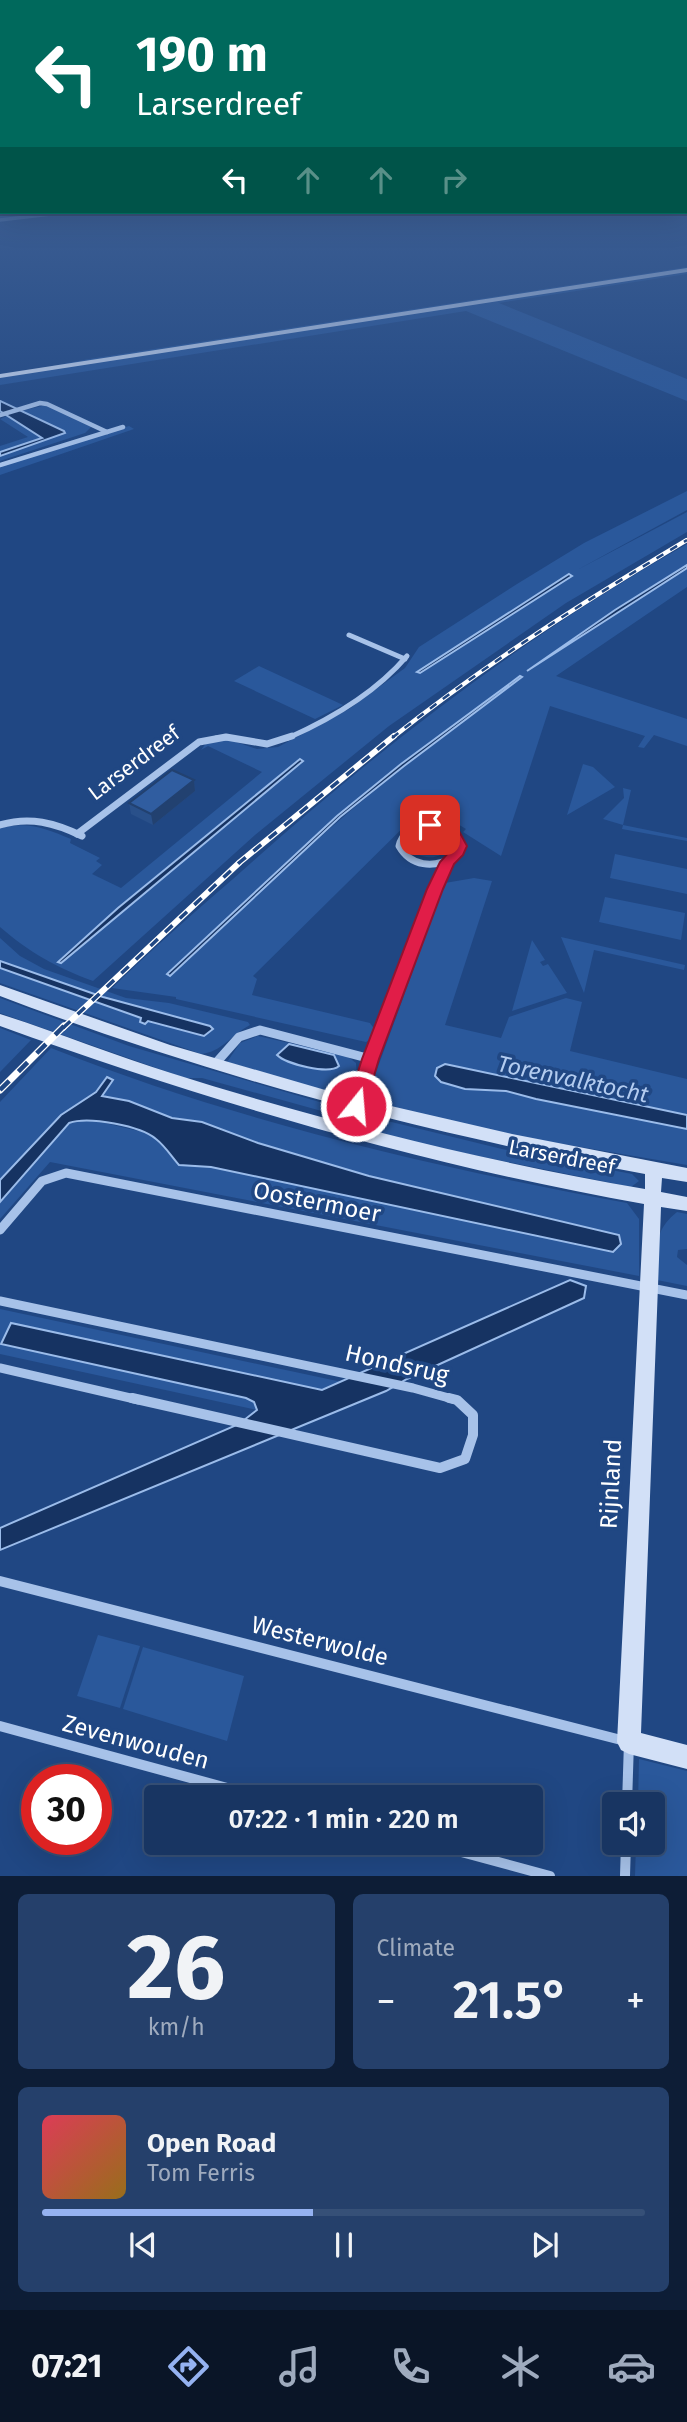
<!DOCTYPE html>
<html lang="en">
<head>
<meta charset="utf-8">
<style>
  body { margin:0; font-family:"Fira Sans",sans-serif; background:#25406b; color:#f1f3f6; height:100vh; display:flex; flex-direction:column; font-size:26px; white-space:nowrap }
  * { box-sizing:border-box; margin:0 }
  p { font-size:23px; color:#9fabbe }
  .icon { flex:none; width:38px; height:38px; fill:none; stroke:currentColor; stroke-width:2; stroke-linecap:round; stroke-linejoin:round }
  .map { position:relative; height:1876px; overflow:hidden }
  .details { display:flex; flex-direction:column; gap:18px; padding:18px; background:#0d1d36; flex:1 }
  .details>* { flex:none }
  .hud { position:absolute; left:0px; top:0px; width:688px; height:214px; box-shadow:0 7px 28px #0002,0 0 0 2px #365077; background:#00695c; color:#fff; overflow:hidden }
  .fabs { position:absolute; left:602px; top:1792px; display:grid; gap:14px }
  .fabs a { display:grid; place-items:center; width:63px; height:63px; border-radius:7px; background:#183562; box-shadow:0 7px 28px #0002,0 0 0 2px #365077; font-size:35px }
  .speed { position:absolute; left:21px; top:1764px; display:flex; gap:14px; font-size:35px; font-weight:700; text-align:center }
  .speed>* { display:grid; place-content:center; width:91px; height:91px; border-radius:50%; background:#183562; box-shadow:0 7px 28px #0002,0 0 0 2px #365077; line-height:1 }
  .speed .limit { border:10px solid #d22; background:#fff; color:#111 }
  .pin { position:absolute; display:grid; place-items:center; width:60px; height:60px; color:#fff; margin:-30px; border-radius:14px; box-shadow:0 4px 10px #0006 }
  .me { position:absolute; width:77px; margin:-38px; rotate:17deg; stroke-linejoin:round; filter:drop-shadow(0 0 5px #0008) }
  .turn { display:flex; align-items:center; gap:24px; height:147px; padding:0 21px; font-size:32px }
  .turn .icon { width:91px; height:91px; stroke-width:2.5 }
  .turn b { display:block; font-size:49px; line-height:60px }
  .lanes { display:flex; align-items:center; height:66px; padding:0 21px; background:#0003; justify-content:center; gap:35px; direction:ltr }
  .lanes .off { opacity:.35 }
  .big { font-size:52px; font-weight:600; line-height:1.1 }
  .details .tile { flex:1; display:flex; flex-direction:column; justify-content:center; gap:10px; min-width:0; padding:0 24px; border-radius:10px; background:#25406b }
  .details .dial { align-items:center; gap:0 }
  .dial b { font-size:91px; line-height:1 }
  .song { display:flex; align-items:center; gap:21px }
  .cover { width:84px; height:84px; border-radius:10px; background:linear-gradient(135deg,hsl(350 70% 55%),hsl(40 70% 35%)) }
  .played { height:7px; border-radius:4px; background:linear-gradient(90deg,#95b2f1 45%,#365077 45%) }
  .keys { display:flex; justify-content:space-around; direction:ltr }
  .heat { display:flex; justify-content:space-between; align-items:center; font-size:38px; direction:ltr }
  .details .tiles { flex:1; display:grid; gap:18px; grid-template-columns:1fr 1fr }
  .tile:last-child { grid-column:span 2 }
  .trip { position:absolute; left:144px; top:1785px; width:399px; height:70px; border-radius:7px; background:#183562; box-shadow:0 7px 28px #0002,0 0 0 2px #365077; font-weight:600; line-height:70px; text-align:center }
  .dock { display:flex; height:112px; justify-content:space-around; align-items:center; background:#0a1527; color:#9fabbe }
  .dock .icon { width:49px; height:49px }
  .dock .active { color:#95b2f1 }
  .dock b { font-size:32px; color:#f1f3f6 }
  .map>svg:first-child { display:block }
  .green { fill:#2a589b; fill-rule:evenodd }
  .water { fill:#163362; stroke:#9bbcea; stroke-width:2 }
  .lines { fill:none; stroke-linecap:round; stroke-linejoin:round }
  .street-far5 { stroke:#a7c2e9; stroke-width:3.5 }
  .street-far4 { stroke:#a7c2e9; stroke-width:4.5 }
  .street-far3 { stroke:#a7c2e9; stroke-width:5 }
  .street-far2 { stroke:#a7c2e9; stroke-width:7 }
  .street-far1 { stroke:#a7c2e9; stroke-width:9 }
  .street { stroke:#a7c2e9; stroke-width:10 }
  .secondary { fill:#d2e0f7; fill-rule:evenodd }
  .rail-far2-casing { stroke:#fff; stroke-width:4.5 }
  .rail-far1-casing { stroke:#fff; stroke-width:6 }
  .rail-casing { stroke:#fff; stroke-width:7 }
  .rail-far2 { stroke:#204783; stroke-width:2.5; stroke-dasharray:8; stroke-linecap:butt }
  .rail-far1 { stroke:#204783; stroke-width:3.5; stroke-dasharray:10; stroke-linecap:butt }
  .rail { stroke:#204783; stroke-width:4.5; stroke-dasharray:13; stroke-linecap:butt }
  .wall { fill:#29508a }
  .shaded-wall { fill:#224170 }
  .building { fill:#305da0; stroke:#224170; stroke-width:2 }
  .route { fill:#e11d48; stroke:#92132f; stroke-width:2 }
  .labels { text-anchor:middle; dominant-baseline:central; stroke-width:7; stroke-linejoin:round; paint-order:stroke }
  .street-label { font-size:21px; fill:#fff; stroke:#204783 }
  .water-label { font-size:23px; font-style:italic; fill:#b3ccf0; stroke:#204783 }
  .near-street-label { font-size:24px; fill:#fff; stroke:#204783 }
</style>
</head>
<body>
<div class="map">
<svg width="687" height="1876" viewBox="0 0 687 1876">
  <rect width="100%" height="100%" fill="#204783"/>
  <!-- green -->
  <g class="green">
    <polygon points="687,267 687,274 499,303 687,379 687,401 466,311 0,385 0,376 89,359"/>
    <polygon points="46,405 91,427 85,433 0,461 0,456 64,433 21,411"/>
    <polygon points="7,416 43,438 0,452 0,446 28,437 0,419"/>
    <polygon points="129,426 134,429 0,475 0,466"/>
    <path d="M687,491V510L577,570L687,512V532L566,603L389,726L255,835L93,981C57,968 29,952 0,927V828C27,821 45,828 71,839L70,843L100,858L96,861L102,865L92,874L121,888L262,772L208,746L201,750L207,742L227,739L257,749L278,747L349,709L405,668L419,647L517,584L584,543ZM569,574L572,576L418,672ZM300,760L302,761L61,963L118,909Z"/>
    <path d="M687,544V565L615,610L528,671L687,568V587L556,676L687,719V746L654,735L644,748L638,747L645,736L550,706L501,856L463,832L466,829L426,805L253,976L257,979L252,995L370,1023L375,1030L371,1039L366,1042L176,999V997L112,988C149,952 192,914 233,879C375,751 520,639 687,544ZM520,676L522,678C393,767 283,868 171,975L167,974L337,816L401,764Z"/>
    <polygon points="259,666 343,705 315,719 234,681"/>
    <polygon points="583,764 593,767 615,787 567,815"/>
    <polygon points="623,788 631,790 623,825 687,838 687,841 622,829 623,825 603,819 624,798"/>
    <path d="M426,830C436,831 446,834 449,845C442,861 423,860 411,850L409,839L416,833Z"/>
    <polygon points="615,854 687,869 687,894 610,878"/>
    <polygon points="474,878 492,881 445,1025 501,1038 509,1017 566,998 582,1002 570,1051 687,1079 687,1115 445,1064 465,1089 506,1091 536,1099 687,1129 687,1165 510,1135 381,1105 373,1097 371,1086 445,883"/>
    <polygon points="605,897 685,913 681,940 599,922"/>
    <polygon points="561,937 685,965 684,970 594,950 584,993"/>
    <path d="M0,938L20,956L44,969L126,998L169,1003L248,1022L250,1025C231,1035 222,1052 201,1054L0,983V968L141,1019L140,1022L145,1024L148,1021L204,1036L210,1026L103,997L12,966L0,960Z"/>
    <polygon points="532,940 545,960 540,962 543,966 548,964 567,993 512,1011"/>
    <polygon points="0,998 129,1046 340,1108 336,1115 202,1078 185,1078 0,1013"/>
    <polygon points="0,1028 31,1040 0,1072"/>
    <polygon points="258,1036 347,1056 356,1063 357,1077 340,1095 227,1062 240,1043"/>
    <path d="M51,1048C236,1121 432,1167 627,1203L639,1219V1276L50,1162L0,1219V1202L70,1123L81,1119L92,1120L147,1133L156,1139L179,1165L211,1167L612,1252L621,1244L579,1225L369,1176L258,1143L202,1122L172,1118L129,1101L102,1096L113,1080L61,1115L0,1180V1102Z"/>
    <polygon points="367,1116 502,1149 632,1174 639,1181 631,1187 429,1146 363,1129"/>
    <path d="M677,1212L687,1214V1249L678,1250L677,1257L687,1265V1286L657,1280C658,1250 651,1233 677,1212Z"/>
    <polygon points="0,1309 342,1382 322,1390 1,1343 246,1398 254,1402 257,1410 0,1354"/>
    <polygon points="98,1635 140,1646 120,1708 77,1696"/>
    <polygon points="143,1647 244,1676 227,1741 123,1709"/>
    <polygon points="639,1759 687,1771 687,1876 635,1876 636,1843 653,1843 653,1804 638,1804"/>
  </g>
  <!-- water -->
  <g class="water">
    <polygon points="0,401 64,431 65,433 0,456 0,452 42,438 0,411"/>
    <polygon points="687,565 687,568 527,671 615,610"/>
    <polygon points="569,574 572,576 420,673 417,672"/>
    <polygon points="520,676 522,677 404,766 340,817 170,976 167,974 337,816 401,764"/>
    <polygon points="300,759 303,761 61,963 58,962 118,908"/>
    <polygon points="0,961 103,997 210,1026 213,1029 204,1036 148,1021 145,1024 140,1022 141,1018 0,968"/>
    <path d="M289,1044L334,1055L339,1066C329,1075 286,1064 277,1055Z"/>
    <polygon points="445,1064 687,1115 687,1129 536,1099 506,1091 465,1089 441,1082 435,1076 437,1068"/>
    <path d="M107,1077L113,1080L102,1096L129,1101L172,1118L202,1122L258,1143L369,1176L619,1235L621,1244L613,1252L211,1167L179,1165C172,1157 165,1146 156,1139C141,1126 89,1116 69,1123L0,1202V1180L61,1115L96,1092Z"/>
    <polygon points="570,1280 586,1286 584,1298 407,1379 386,1391 0,1550 0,1528 239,1424 257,1410 254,1402 246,1398 1,1344 11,1323 322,1390"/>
  </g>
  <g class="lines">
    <!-- street-far5 -->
    <polyline class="street-far5" points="0,220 68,212"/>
    <!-- street-far4 -->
    <g class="street-far4">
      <polyline points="0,415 40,403 47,404 107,432"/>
      <polyline points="0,465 123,427"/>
    </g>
    <!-- street-far3 -->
    <g class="street-far3">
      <polyline points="349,635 405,659"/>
      <polyline points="216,738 227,738"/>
      <path d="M288,738C331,719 377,691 407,656"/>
    </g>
    <!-- street-far2 -->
    <g class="street-far2">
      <path d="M0,825C30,816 55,823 82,836"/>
      <path d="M421,825C438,825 453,828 459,846L454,858C433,868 411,867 399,846C402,834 410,829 421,825Z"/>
      <polyline points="77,834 199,742 226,737 267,744 292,736"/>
      <polyline points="383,1028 447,862"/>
    </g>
    <!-- street-far1 -->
    <g class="street-far1">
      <polyline points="215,1064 239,1037 260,1030 371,1059"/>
      <polyline points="347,1131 384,1026"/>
      <polyline points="0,1230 42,1181 66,1173 687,1295"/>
      <polyline points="0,1301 413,1388 456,1400"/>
      <polyline points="0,1368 139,1400"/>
    </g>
    <!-- street -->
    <g class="street">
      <polyline points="132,1398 440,1468 465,1459 473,1435 473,1415 457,1400 449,1398"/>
      <polyline points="0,1581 629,1742 627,1804"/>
      <polyline points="0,1726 260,1797"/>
      <polyline points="428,1843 550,1876"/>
      <polyline points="625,1876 626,1843"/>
    </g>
    <!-- secondary -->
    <g class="secondary">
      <polygon points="687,268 687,272 0,378 0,374"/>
      <path d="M0,985L170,1045L339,1094L512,1134L687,1168V1182L662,1178L661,1192L687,1197V1211L661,1207L641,1733L687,1745V1769L629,1754L621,1750L617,1742L644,1204C424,1165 210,1102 0,1026V1014C57,1032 113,1055 171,1073C326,1122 484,1161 645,1189V1174C425,1133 210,1076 0,996Z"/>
    </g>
    <defs>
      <path id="rail-far2" d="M392,738C485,664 585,601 687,540"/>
      <polyline id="rail-far1" points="63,1028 240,862 394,736"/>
      <polyline id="rail" points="0,1090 64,1026"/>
    </defs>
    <!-- rail-far2 casing -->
    <use href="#rail-far2" class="rail-far2-casing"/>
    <!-- rail-far1 casing -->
    <use href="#rail-far1" class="rail-far1-casing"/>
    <!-- rail casing -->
    <use href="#rail" class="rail-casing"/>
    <!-- rail-far2 -->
    <use href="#rail-far2" class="rail-far2"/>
    <!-- rail-far1 -->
    <use href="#rail-far1" class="rail-far1"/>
    <!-- rail -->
    <use href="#rail" class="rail"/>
  </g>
  <!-- wall -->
  <polygon class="wall" points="194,780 195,791 153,825 131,814 129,803"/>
  <!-- shaded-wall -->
  <polygon class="shaded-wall" points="194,780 195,791 153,825 151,814"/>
  <!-- building -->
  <polygon class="building" points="172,770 194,780 151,814 129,803"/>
  <!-- sky -->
  <linearGradient id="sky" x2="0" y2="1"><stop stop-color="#122748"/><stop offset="0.43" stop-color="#3c5e93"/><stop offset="1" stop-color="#3c5e93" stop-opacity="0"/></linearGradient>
  <rect width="687" height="460" fill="url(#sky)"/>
  <!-- route -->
  <polygon class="route" points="430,820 459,831 467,846 463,855 454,864 443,889 379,1059 365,1106 362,1111 356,1114 350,1111 347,1106 362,1059 427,889 440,862 451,850 448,837 425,828 423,825 425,822"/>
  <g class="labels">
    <!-- street labels -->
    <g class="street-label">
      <text transform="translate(134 763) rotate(-37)">Larserdreef</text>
      <text transform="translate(562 1157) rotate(11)">Larserdreef</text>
    </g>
    <!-- water labels -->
    <g class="water-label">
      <text transform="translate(573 1079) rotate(12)">Torenvalktocht</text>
    </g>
    <!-- near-street labels -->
    <g class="near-street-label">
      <text transform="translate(317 1202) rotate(11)">Oostermoer</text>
      <text transform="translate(397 1364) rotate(13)">Hondsrug</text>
      <text transform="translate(611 1484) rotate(-87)">Rijnland</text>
      <text transform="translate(320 1641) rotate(14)">Westerwolde</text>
      <text transform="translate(136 1742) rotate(15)">Zevenwouden</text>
    </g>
  </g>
</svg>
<div class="fabs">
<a><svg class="icon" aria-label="sound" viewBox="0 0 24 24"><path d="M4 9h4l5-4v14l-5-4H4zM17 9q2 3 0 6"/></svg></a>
</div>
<div class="speed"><div class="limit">30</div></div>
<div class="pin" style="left:430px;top:825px;background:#d93025"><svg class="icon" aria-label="arrive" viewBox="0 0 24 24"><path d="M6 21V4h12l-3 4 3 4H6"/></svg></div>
<svg class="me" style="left:356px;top:1106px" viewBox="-20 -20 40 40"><circle r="17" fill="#e11d48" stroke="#fff" stroke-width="3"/><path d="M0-11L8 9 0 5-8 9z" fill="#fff"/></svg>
<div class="trip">07:22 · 1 min · 220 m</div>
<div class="hud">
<div class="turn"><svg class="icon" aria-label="left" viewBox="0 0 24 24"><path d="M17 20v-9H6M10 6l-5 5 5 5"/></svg><div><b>190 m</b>Larserdreef</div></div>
<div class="lanes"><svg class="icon" aria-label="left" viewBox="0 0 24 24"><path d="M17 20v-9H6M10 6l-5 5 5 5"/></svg><svg class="icon off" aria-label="ahead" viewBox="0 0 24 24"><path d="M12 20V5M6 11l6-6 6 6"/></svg><svg class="icon off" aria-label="ahead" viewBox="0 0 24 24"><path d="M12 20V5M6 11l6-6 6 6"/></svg><svg class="icon off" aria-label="right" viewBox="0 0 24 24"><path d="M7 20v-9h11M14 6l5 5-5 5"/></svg></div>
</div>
</div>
<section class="details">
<div class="tiles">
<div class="tile dial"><b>26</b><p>km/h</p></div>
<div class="tile"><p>Climate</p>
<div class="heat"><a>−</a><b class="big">21.5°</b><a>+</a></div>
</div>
<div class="tile">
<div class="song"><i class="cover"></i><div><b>Open Road</b><p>Tom Ferris</p></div></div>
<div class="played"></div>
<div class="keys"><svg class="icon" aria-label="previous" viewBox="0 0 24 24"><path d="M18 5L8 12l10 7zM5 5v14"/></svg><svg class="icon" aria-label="pause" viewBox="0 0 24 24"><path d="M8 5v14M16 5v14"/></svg><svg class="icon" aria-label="next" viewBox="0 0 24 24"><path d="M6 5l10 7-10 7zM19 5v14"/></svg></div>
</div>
</div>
</section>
<nav class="dock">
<b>07:21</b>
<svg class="icon active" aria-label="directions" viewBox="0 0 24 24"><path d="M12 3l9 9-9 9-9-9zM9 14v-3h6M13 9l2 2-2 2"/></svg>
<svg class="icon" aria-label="music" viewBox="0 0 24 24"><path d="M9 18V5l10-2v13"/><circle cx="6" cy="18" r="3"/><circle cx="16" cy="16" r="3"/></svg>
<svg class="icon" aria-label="phone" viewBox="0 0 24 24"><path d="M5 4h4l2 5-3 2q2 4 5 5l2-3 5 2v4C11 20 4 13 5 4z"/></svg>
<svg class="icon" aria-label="climate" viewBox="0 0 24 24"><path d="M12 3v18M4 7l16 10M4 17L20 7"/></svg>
<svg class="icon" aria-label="car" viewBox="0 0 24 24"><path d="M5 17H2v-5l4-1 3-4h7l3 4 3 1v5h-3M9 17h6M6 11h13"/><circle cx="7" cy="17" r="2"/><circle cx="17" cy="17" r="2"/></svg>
</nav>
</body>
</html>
